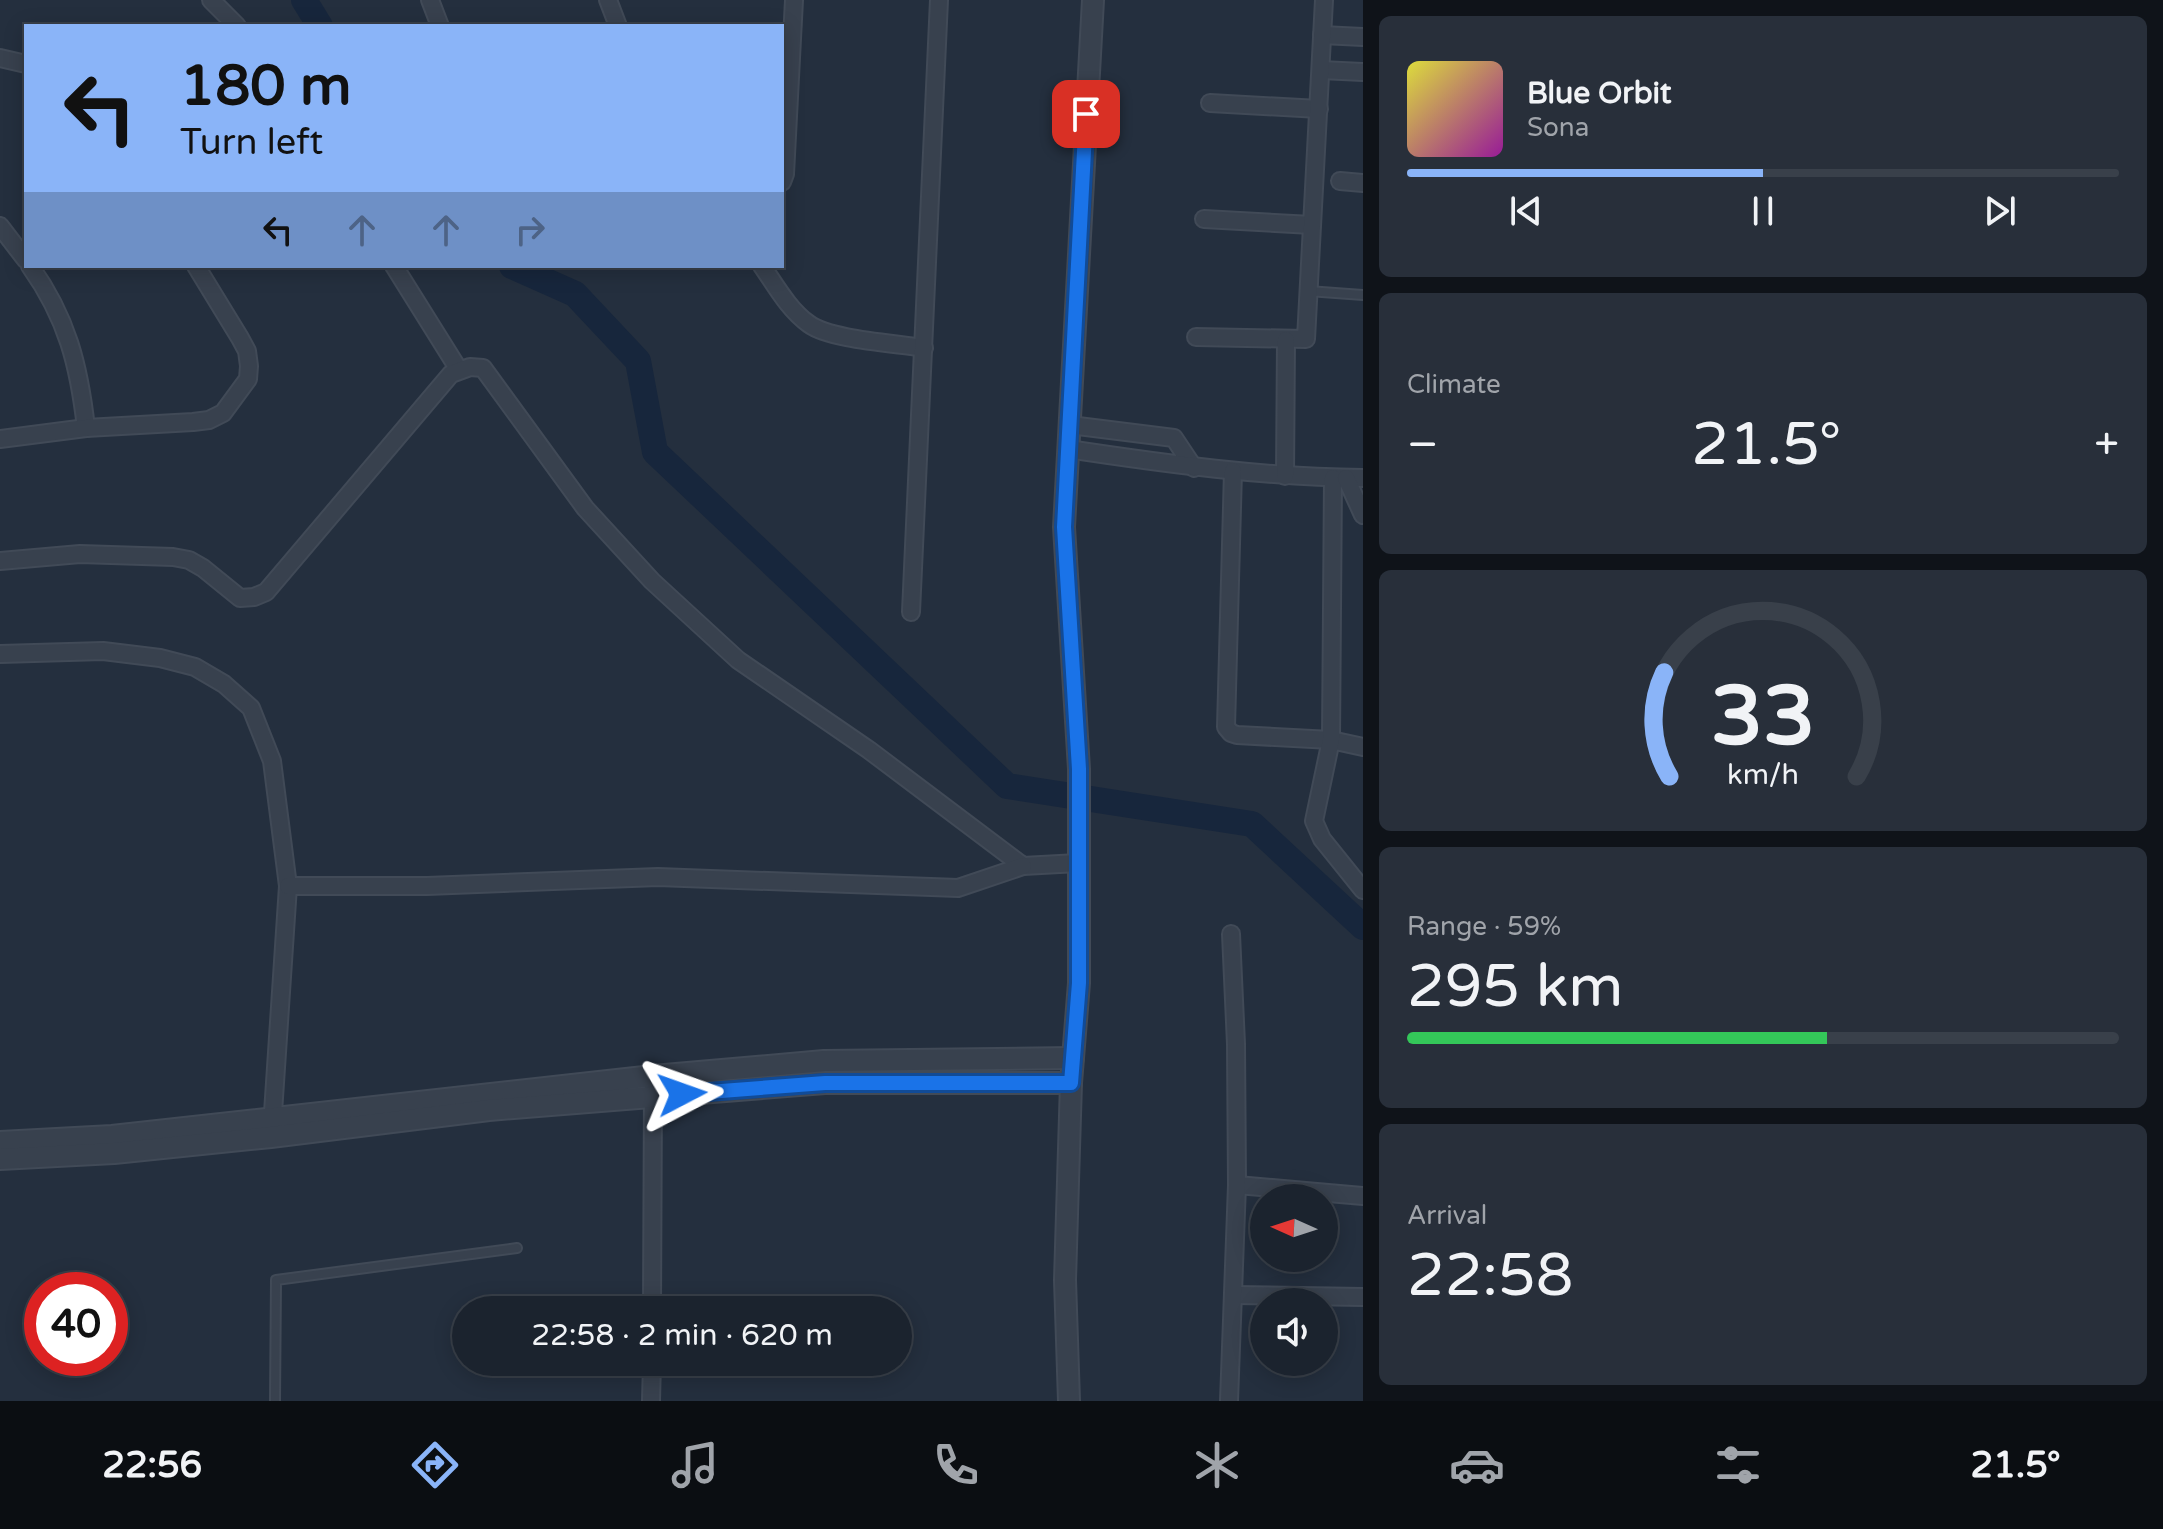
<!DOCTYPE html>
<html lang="en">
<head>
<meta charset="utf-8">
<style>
  body { margin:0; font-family:"Varela Round",sans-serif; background:#282f3a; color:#f1f3f6; height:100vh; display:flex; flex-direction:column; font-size:30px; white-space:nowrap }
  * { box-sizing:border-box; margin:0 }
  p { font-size:26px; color:#a0a4aa }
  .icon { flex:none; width:44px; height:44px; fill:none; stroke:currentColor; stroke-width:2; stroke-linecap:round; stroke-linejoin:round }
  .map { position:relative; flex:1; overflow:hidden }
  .details { display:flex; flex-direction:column; gap:16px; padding:16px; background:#0f1319; width:800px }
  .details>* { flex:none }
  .banner { position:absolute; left:24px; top:24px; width:760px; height:244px; border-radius:0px; box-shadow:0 4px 20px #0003,0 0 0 2px #39404a; background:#8ab4f8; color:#111; overflow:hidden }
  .needle { width:52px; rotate:273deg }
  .fabs { position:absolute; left:1250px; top:1184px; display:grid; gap:16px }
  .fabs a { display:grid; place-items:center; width:88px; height:88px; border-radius:50%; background:#1b232e; box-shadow:0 4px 20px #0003,0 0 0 2px #39404a; font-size:40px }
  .speed { position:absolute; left:24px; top:1272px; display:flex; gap:16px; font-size:40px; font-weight:700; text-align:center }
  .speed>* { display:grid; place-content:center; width:104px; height:104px; border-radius:50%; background:#1b232e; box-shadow:0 4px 20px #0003,0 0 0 2px #39404a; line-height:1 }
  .speed .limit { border:12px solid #d22; background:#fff; color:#111 }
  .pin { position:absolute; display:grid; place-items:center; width:68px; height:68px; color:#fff; margin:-34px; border-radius:16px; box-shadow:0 4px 12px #0006 }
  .me { position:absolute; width:88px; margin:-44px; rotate:86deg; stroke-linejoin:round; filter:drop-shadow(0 0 6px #0008) }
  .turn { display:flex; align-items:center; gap:28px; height:168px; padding:0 24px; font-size:36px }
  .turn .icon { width:104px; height:104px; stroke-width:2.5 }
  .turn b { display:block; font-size:56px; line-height:68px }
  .lanes { display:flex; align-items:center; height:76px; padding:0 24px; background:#0003; justify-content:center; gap:40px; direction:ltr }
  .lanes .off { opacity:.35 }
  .big { font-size:60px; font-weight:600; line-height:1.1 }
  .details .card { flex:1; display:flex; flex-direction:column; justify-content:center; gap:12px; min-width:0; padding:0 28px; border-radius:12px; background:#282f3a }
  .details .dial { align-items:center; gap:0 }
  .dial svg { height:208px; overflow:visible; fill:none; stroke:#39404a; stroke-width:7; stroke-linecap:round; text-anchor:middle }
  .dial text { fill:#f1f3f6; stroke:none }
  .song { display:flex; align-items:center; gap:24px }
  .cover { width:96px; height:96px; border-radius:12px; background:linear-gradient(135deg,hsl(60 70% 55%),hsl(300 70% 35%)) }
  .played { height:8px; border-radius:4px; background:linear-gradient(90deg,#8ab4f8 50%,#39404a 50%) }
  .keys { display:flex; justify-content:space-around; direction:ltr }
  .heat { display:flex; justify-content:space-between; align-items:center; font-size:44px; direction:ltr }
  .charge { height:12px; border-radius:6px; background:linear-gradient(90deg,#34c759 59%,#39404a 0) }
  .trip { position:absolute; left:452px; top:1296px; width:460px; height:80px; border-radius:40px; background:#1b232e; box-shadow:0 4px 20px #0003,0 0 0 2px #39404a; font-weight:600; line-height:80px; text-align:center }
  .menu { display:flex; height:128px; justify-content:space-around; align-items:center; background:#0b0e12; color:#a0a4aa }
  .menu .icon { width:56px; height:56px }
  .menu .current { color:#8ab4f8 }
  .menu b { font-size:36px; color:#f1f3f6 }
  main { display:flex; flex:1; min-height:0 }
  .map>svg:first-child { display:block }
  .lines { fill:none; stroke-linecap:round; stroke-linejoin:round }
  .river { stroke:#17263c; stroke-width:26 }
  .service-casing { stroke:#414a57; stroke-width:12 }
  .minor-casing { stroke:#414a57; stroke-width:20 }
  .tertiary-casing { stroke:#414a57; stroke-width:24 }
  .service { stroke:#38414e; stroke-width:8 }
  .minor { stroke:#38414e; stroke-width:16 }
  .tertiary { stroke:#38414e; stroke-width:20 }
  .route-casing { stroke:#114b97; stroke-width:20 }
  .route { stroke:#1a73e8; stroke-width:14 }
</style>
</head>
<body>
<main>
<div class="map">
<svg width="1363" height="1401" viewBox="0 0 1363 1401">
  <rect width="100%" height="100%" fill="#242f3e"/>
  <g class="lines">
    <!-- river -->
    <g class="river">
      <polyline points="304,0 320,26"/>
      <polyline points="512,266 575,294 638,361 655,452 1007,786 1252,824 1363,927"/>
    </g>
    <defs>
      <g id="service">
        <polyline points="1308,291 1363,295"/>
        <polyline points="275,1401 276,1280 517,1248"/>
      </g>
      <g id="minor">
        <polyline points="211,0 237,26"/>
        <polyline points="430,0 440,26"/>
        <polyline points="608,0 618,26"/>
        <polyline points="1322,35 1363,37"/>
        <polyline points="0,58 26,64"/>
        <polyline points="1321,70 1363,72"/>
        <polyline points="1210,103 1319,109"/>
        <polyline points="1340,181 1363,183"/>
        <polyline points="782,182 785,174 794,0"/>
        <polyline points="1204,219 1312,225"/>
        <polyline points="0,226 26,260"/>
        <path d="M30,266C67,318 79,365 86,428"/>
        <polyline points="394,266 459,370"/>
        <path d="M762,266C776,286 789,310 809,324C831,340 895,343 924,348"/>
        <polyline points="1196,337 1306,339 1324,0"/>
        <polyline points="1070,425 1174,438 1194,468"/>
        <polyline points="0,439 86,428 193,422 209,420 223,413 248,379 249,366 247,351 240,338 196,266"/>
        <path d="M1068,449C1167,464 1264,477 1363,478"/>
        <polyline points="1233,471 1226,727 1231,733 1237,735 1331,740 1363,747"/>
        <polyline points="1285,476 1286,340"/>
        <polyline points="1333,478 1331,740 1314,821 1322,839 1363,890"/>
        <polyline points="1346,478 1363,515"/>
        <polyline points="0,561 80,554 173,557 189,560 203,568 240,598 254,597 266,592 451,374 470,367 483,368 585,508 652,581 738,660 869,750 1023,866 1078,863"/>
        <polyline points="911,612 939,0"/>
        <polyline points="0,654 103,651 160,658 195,667 224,684 251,708 272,761 288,886 272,1128"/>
        <polyline points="288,886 427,886 658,877 958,888 1023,866"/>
        <polyline points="1237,1185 1363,1196"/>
        <polyline points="1233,1295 1363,1297"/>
        <polyline points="652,1310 653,1088"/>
        <polyline points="651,1401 652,1362"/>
        <polyline points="1229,1401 1237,1185 1236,1044 1231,934"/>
      </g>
      <g id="tertiary">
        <polyline points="0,1142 112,1136 653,1076 824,1061 1073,1058"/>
        <polyline points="0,1159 114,1153 271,1137 489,1110 825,1083 1071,1083"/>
        <polyline points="1069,1401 1065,1280 1071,1083 1079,983 1079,769 1064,527 1093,0"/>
      </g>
    </defs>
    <!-- service casing -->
    <use href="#service" class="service-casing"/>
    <!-- minor casing -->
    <use href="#minor" class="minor-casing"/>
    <!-- tertiary casing -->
    <use href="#tertiary" class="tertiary-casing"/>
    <!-- service -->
    <use href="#service" class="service"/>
    <!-- minor -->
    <use href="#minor" class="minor"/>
    <!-- tertiary -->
    <use href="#tertiary" class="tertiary"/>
  </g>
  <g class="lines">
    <defs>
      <polyline id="route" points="682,1094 825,1083 1071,1083 1079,983 1079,769 1064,527 1086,114"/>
    </defs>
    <!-- route casing -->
    <use href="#route" class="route-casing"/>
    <!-- route -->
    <use href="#route" class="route"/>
  </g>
</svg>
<div class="fabs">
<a><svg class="needle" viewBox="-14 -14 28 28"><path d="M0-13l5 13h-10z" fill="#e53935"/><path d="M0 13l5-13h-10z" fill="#a0a4aa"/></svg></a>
<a><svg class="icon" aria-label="sound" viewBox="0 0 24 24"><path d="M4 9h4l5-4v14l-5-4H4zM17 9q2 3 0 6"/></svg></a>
</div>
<div class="speed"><div class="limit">40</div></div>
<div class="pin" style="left:1086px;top:114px;background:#d93025"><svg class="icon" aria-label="arrive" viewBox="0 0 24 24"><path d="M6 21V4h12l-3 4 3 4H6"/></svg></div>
<svg class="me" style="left:682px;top:1094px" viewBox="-20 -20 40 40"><path d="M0-17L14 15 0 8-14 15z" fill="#1a73e8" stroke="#fff" stroke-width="4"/></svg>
<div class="trip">22:58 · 2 min · 620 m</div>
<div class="banner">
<div class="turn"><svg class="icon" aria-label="left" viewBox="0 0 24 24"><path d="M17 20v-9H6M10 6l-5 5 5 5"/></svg><div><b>180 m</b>Turn left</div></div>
<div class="lanes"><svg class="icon" aria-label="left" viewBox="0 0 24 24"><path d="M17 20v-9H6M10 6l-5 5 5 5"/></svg><svg class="icon off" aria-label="ahead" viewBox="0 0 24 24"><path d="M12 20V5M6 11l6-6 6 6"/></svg><svg class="icon off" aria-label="ahead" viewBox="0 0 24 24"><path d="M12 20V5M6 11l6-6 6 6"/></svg><svg class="icon off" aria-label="right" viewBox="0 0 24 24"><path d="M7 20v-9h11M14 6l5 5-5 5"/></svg></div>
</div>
</div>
<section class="details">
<div class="card">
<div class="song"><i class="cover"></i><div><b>Blue Orbit</b><p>Sona</p></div></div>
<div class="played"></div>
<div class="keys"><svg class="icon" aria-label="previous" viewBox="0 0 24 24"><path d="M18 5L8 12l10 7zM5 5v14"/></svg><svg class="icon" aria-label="pause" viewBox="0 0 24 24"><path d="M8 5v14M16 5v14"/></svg><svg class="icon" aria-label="next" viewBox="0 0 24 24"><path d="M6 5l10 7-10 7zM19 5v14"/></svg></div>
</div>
<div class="card"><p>Climate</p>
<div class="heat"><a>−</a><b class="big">21.5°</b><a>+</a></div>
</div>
<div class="card dial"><svg viewBox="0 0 100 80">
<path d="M14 69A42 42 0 1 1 86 69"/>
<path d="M14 69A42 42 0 0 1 12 29" stroke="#8ab4f8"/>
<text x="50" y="56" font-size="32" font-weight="700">33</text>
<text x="50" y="72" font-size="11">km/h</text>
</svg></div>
<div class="card"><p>Range · 59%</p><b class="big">295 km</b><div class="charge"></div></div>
<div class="card"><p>Arrival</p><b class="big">22:58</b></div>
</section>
</main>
<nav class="menu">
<b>22:56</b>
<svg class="icon current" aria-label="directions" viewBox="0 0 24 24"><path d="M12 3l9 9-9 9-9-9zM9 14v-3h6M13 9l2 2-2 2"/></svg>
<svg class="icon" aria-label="music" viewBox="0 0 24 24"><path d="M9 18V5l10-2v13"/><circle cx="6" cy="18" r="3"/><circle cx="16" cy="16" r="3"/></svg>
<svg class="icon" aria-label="phone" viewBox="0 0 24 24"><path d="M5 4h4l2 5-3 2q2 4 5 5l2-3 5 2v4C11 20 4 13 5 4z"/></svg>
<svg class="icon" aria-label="climate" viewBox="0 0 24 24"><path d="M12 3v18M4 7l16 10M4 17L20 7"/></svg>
<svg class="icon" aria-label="car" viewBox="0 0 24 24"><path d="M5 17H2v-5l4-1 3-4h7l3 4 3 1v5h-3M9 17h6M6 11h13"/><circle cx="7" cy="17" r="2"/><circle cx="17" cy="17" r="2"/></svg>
<svg class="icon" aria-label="filters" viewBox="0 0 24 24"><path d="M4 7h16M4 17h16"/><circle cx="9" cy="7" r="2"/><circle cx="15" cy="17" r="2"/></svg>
<b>21.5°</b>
</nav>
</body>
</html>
